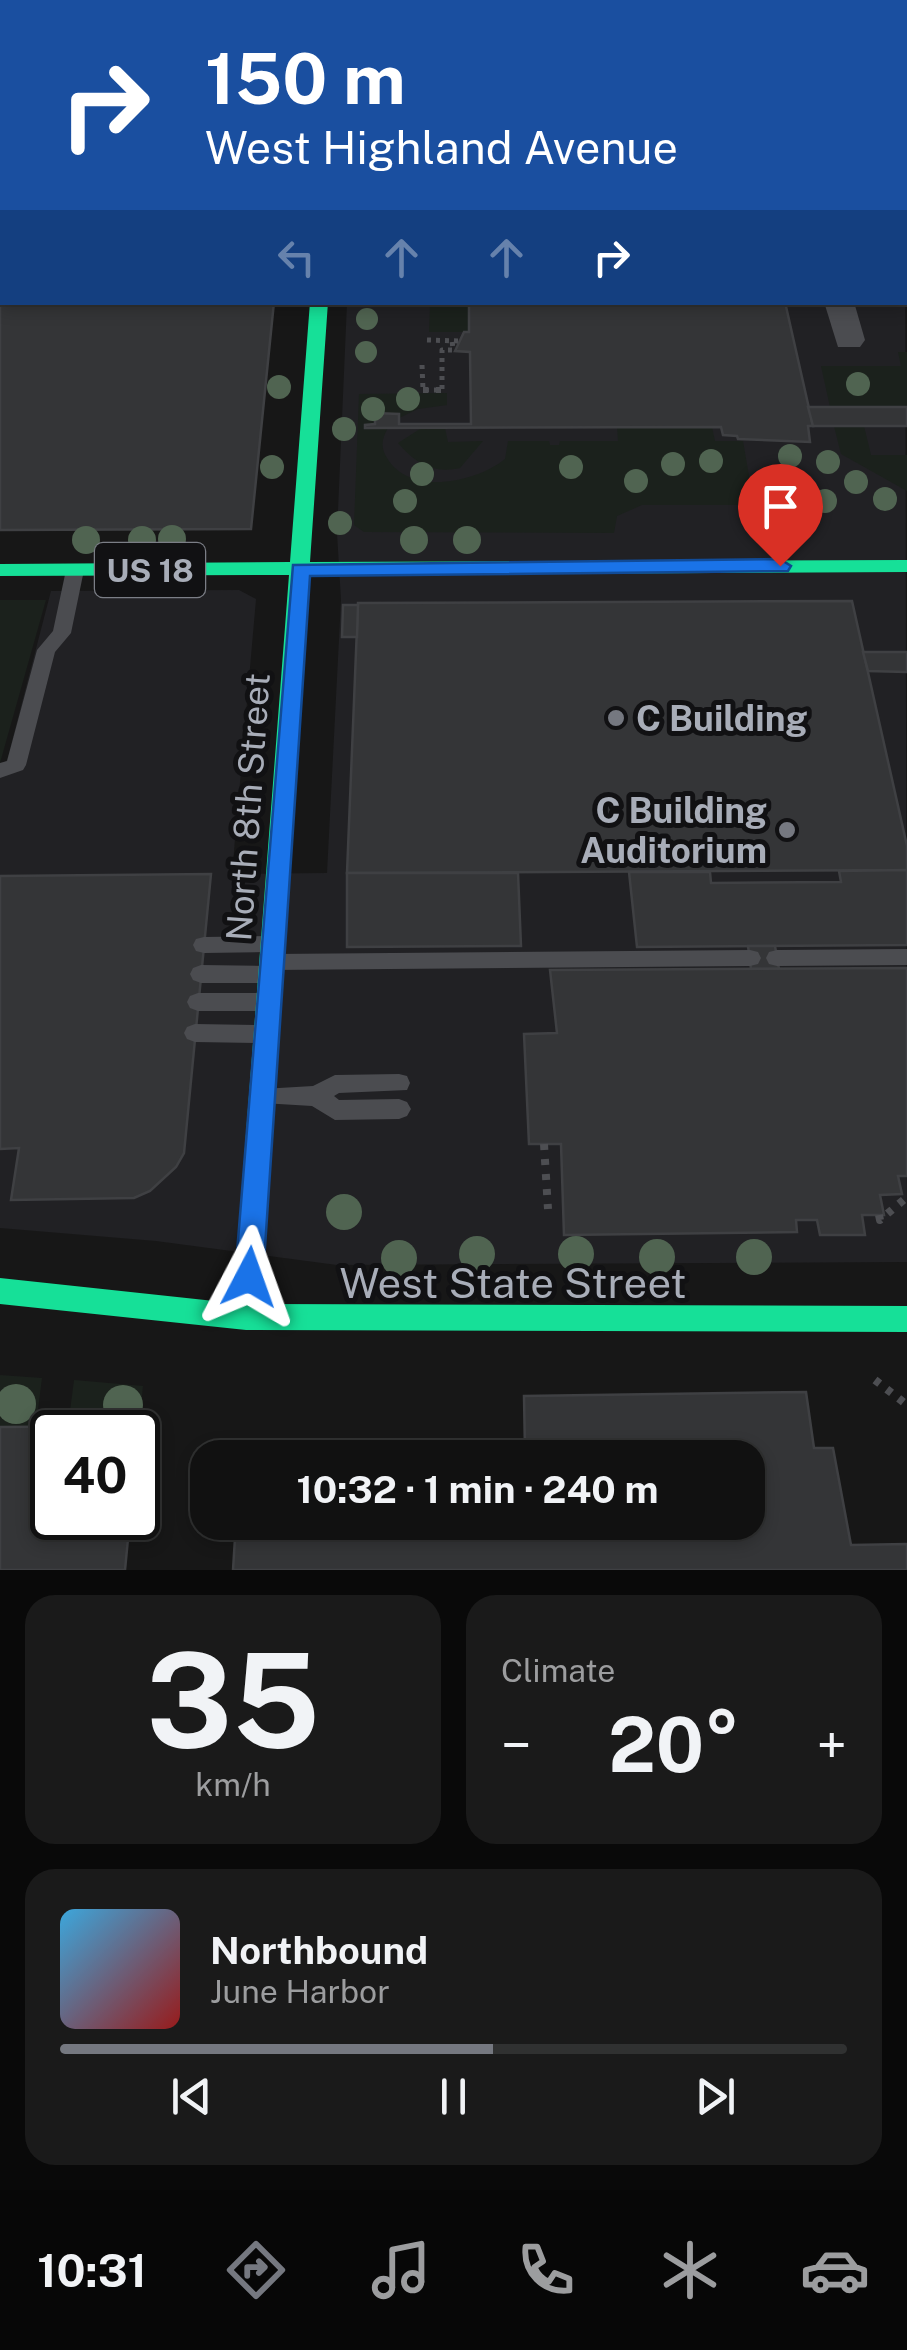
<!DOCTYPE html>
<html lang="en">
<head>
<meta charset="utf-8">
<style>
  body { margin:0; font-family:"Public Sans",sans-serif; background:#1a1a1a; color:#f1f3f6; height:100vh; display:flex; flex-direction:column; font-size:38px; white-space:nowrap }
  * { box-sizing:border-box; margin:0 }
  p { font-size:32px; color:#9c9d9f }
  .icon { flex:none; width:55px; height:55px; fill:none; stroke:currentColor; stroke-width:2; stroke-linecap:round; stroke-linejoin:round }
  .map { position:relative; height:1570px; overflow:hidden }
  .side { display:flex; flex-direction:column; gap:25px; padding:25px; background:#090909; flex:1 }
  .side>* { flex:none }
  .guide { position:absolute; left:0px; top:0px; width:908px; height:305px; box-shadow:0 5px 15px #0003,0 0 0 2px #303131; background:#1a4fa0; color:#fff; overflow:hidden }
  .speed { position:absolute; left:30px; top:1410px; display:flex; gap:20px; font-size:50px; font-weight:700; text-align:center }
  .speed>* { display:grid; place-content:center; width:130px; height:130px; border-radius:50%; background:#111; box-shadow:0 5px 15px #0003,0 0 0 2px #303131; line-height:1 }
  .speed .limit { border:5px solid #111; border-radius:15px; background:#fff; color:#111 }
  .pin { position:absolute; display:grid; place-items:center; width:85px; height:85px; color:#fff; margin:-102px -42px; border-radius:50% 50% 50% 0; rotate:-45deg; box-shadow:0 0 10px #0007 }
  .pin .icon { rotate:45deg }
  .me { position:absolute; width:110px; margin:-55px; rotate:4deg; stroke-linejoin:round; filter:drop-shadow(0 0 8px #0008) }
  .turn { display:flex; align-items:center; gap:35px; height:210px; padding:0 40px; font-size:45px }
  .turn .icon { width:130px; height:130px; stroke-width:2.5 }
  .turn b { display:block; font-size:70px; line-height:85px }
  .lanes { display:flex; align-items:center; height:95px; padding:0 40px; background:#0003; justify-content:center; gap:50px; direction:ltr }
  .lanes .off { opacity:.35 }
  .big { font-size:75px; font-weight:700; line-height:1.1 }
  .side .tile { flex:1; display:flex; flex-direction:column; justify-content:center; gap:15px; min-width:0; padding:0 35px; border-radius:30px; background:#1a1a1a }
  .side .dial { align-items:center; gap:0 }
  .dial b { font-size:130px; line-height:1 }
  .song { display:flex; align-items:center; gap:30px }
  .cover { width:120px; height:120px; border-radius:15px; background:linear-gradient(135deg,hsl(200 70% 55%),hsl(0 70% 35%)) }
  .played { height:10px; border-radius:5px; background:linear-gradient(90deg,#757880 55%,#303131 55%) }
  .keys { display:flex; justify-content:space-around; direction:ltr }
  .heat { display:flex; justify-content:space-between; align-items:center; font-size:55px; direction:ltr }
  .side .tiles { flex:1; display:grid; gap:25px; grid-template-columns:1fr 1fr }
  .tile:last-child { grid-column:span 2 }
  .trip { position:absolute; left:190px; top:1440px; width:575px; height:100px; border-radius:30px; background:#111; box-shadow:0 5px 15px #0003,0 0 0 2px #303131; font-weight:700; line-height:100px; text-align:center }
  .dock { display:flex; height:160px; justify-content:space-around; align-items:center; background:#070707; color:#9c9d9f }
  .dock .icon { width:70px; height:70px }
  .dock .on { color:#757880 }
  .dock b { font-size:45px; color:#f1f3f6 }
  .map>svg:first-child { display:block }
  .built { fill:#212124 }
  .green { fill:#1b211c }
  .building { fill:#343537; stroke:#3f4043; stroke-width:2.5 }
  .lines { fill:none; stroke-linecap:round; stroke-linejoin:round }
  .path-far2 { stroke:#4d4e52; stroke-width:5; stroke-dasharray:4 5; stroke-linecap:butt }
  .path-far1 { stroke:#4d4e52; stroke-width:6; stroke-dasharray:5 8; stroke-linecap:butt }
  .path { stroke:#4d4e52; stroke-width:8; stroke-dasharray:6 9; stroke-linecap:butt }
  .lane { fill:#4b4c50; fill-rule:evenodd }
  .street { fill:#4b4c50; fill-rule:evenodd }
  .fast { fill:#16e098; fill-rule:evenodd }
  .jam { fill:#f24e42; fill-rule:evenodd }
  .tree { fill:#506451 }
  .route { fill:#1a73e8; stroke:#114b97; stroke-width:2.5 }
  .poi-dot { fill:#757880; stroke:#111113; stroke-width:4 }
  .labels { text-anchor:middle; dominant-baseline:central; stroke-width:10; stroke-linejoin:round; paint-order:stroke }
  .shield { fill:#111113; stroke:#7b7e86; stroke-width:2.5 }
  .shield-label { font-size:32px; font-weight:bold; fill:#a8adb8 }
  .poi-label { font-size:35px; font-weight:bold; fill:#a8adb8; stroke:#111113; text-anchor:start }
  .street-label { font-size:35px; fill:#a8adb8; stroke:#111113 }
  .near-street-label { font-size:42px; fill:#a8adb8; stroke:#111113 }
</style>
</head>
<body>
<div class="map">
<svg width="907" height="1570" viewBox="0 0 907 1570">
  <rect width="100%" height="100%" fill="#171717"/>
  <!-- built -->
  <g class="built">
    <polygon points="592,0 907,0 907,126 905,2"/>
    <polygon points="905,165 907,1262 337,1265 156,1241 0,1228 0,766 7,760 51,591 239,590 256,599 232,874 327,873 341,600 337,533 347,303 905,302"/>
  </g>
  <!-- green -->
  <g class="green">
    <polygon points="430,306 469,306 469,332 429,332"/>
    <polygon points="898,352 907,352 907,407 830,407 821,366 901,366"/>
    <path d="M447,393V405L418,409L399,418V414L376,413L375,424L365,425L388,428C382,438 380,447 387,458C410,497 477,482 505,459L508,441H549L550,445H559L560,441H618L617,427H712L715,441H743L754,505H642L617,516L614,533L364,532L354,525L359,394Z"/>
    <polygon points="834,426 864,426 871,455 907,455 907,491 841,454"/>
    <path d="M423,427L445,428L448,442L483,441L460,468C433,474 415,463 398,443Z"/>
    <polygon points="0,600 46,600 0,763"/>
    <polygon points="0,1375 42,1378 36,1426 0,1427"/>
    <polygon points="74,1380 143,1386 139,1426 68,1426"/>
  </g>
  <!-- building -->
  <g class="building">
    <polygon points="0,20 2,20 0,134"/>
    <polygon points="0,187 2,302 274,302 251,529 0,530"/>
    <polygon points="469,302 785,302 813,426 808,426 810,442 738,439 737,436 723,435 721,427 365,428 365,425 375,424 375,413 399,414 399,424 471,424 470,352 455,351 464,332 469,332"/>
    <polygon points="808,407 907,407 907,426 813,426"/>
    <polygon points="852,601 907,846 907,870 347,873 358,603"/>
    <polygon points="343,605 358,605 357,637 342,637"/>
    <polygon points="863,652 907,652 907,672 868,671"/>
    <polygon points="907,870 907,945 637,947 629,872 710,872 711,883 841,882 839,871"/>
    <polygon points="347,873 518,873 521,946 347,947"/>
    <polygon points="211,874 184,1153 176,1167 150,1191 134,1198 11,1200 19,1148 0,1149 0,876"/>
    <polygon points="748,946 775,946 779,969 751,969"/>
    <polygon points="907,968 907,1176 898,1176 902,1194 880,1195 884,1215 862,1215 865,1235 820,1235 817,1220 796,1220 797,1232 564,1235 561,1144 529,1144 524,1034 557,1033 550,970"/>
    <polygon points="806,1392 814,1448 833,1448 851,1545 907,1544 907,1570 233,1570 236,1522 748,1522 748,1458 243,1456 525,1452 524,1396"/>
    <polygon points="139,1426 138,1441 138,1432 52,1432 52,1518 130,1518 125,1570 0,1570 0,1427"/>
  </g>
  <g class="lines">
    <!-- path-far2 -->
    <g class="path-far2">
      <polyline points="427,340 460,341"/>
      <polyline points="422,365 423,390 442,390 442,350 453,350 452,340"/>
    </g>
    <!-- path-far1 -->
    <polyline class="path-far1" points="423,390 442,390"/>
    <!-- path -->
    <g class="path">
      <polyline points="544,1144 548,1209"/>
      <polyline points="879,1215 880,1220 907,1197"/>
      <polyline points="875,1380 907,1405"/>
    </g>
    <!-- lane -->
    <g class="lane">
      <polygon points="750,0 762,0 763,2 751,2"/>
      <polygon points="75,564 84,570 71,633 55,652 26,765 23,770 0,778 0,763 7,761 37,650 53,631 66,570"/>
      <polygon points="267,936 275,938 278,944 275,950 267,952 204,953 196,951 193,945 196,939 204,937"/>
      <polygon points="907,949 907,965 777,966 769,964 766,958 769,952 777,950"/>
      <polygon points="750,950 758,952 761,958 758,964 750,966 273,970 272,980 264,983 201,983 193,980 190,974 193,968 201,965 265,966 266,956 274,954"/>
      <polygon points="198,993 261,993 269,996 272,1002 269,1008 261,1011 198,1011 190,1008 187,1002 190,996"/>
      <polygon points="195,1024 258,1025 266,1028 269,1034 266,1040 258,1043 195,1042 187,1039 184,1033 187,1027"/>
      <polygon points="399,1074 407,1076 410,1083 407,1090 339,1093 334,1096 339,1100 399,1099 407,1102 411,1109 407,1116 399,1119 335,1120 312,1106 262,1103 258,1096 262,1089 313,1086 335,1075"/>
    </g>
    <!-- street -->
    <g class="street">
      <rect x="0" y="144" width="2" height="16"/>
      <polygon points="824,302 854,302 865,340 860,347 838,347"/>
    </g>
    <!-- fast -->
    <g class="fast">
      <polygon points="308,0 330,0 331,2 310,2"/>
      <polygon points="310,302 328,302 310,562 907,560 907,572 309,575 261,1304 907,1306 907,1332 246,1330 0,1304 0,1278 233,1303 289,575 0,576 0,564 290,562"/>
    </g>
    <!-- jam -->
    <rect class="jam" x="905" y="132" width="2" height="10"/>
  </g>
  <!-- trees -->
  <g class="tree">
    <circle cx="367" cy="319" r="11"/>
    <circle cx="366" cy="352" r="11"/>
    <circle cx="858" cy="384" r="12"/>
    <circle cx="279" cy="387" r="12"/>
    <circle cx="408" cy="399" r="12"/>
    <circle cx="373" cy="409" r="12"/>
    <circle cx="344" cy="429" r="12"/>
    <circle cx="790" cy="456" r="12"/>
    <circle cx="711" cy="461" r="12"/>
    <circle cx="828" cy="462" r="12"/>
    <circle cx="673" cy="464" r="12"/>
    <circle cx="272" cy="467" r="12"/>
    <circle cx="571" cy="467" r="12"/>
    <circle cx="422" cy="474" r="12"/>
    <circle cx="636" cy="481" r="12"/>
    <circle cx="856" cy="482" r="12"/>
    <circle cx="795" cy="496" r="12"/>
    <circle cx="885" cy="499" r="12"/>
    <circle cx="405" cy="501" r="12"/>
    <circle cx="825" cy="501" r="12"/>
    <circle cx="340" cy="523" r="12"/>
    <circle cx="172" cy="539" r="14"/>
    <circle cx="86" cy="540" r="14"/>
    <circle cx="142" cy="540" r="14"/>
    <circle cx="414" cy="540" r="14"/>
    <circle cx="467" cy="540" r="14"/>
    <circle cx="344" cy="1212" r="18"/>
    <circle cx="477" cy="1254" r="18"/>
    <circle cx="576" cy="1254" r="18"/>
    <circle cx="657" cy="1257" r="18"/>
    <circle cx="754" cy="1257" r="18"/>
    <circle cx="399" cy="1258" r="18"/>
    <circle cx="16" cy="1404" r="20"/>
    <circle cx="123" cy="1405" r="20"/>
  </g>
  <!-- route -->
  <polygon class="route" points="780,559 791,566 788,571 310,576 263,1277 259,1286 249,1290 239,1286 235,1277 293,565"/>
  <!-- markers -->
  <g class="poi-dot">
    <circle cx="616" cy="718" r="10"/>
    <circle cx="787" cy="830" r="10"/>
  </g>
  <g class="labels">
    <!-- shield labels -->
    <rect class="shield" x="95" y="543" width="110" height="54" rx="8"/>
    <g class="shield-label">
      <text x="150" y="570">US 18</text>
    </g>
    <!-- poi labels -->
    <g class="poi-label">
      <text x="636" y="718">C Building</text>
      <text x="767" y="810" text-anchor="end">C Building<tspan x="767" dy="40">Auditorium</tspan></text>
    </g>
    <!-- street labels -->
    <g class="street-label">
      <text transform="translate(248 807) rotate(-86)">North 8th Street</text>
    </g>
    <!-- near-street labels -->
    <g class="near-street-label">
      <text x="513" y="1282">West State Street</text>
    </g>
  </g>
</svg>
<div class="speed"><div class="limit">40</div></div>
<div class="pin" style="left:780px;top:566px;background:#d93025"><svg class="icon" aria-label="arrive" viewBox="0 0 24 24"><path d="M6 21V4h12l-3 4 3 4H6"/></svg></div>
<svg class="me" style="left:249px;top:1277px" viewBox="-20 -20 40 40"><path d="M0-17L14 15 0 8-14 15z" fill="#1a73e8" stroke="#fff" stroke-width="4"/></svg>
<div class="trip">10:32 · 1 min · 240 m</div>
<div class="guide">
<div class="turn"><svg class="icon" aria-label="right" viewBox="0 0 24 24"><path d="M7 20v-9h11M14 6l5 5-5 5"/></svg><div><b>150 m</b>West Highland Avenue</div></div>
<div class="lanes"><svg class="icon off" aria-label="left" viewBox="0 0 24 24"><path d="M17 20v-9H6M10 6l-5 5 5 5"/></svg><svg class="icon off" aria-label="ahead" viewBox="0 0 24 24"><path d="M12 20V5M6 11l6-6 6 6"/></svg><svg class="icon off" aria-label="ahead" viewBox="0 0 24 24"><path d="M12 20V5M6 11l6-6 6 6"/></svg><svg class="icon" aria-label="right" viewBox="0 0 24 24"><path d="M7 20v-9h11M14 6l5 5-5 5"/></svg></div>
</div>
</div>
<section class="side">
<div class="tiles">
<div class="tile dial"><b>35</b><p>km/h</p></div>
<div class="tile"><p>Climate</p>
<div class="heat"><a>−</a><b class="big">20°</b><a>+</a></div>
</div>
<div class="tile">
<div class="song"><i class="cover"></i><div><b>Northbound</b><p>June Harbor</p></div></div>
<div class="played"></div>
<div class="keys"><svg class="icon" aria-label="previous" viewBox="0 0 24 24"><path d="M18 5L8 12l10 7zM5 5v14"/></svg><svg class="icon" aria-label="pause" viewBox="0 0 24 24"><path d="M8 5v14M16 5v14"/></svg><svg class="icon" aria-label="next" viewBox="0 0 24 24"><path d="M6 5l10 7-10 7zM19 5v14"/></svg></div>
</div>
</div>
</section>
<nav class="dock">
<b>10:31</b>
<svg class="icon on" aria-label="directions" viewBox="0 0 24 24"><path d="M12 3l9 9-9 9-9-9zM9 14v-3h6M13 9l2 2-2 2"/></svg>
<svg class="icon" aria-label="music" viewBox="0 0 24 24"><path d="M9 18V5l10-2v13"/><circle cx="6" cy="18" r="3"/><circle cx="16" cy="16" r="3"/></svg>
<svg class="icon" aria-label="phone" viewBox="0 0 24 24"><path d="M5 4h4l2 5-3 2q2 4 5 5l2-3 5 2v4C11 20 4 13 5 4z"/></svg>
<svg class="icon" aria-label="climate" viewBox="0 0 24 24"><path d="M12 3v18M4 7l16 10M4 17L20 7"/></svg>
<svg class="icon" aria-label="car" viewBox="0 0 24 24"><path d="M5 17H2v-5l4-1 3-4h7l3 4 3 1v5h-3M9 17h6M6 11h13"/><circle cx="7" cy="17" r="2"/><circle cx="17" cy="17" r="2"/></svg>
</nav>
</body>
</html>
